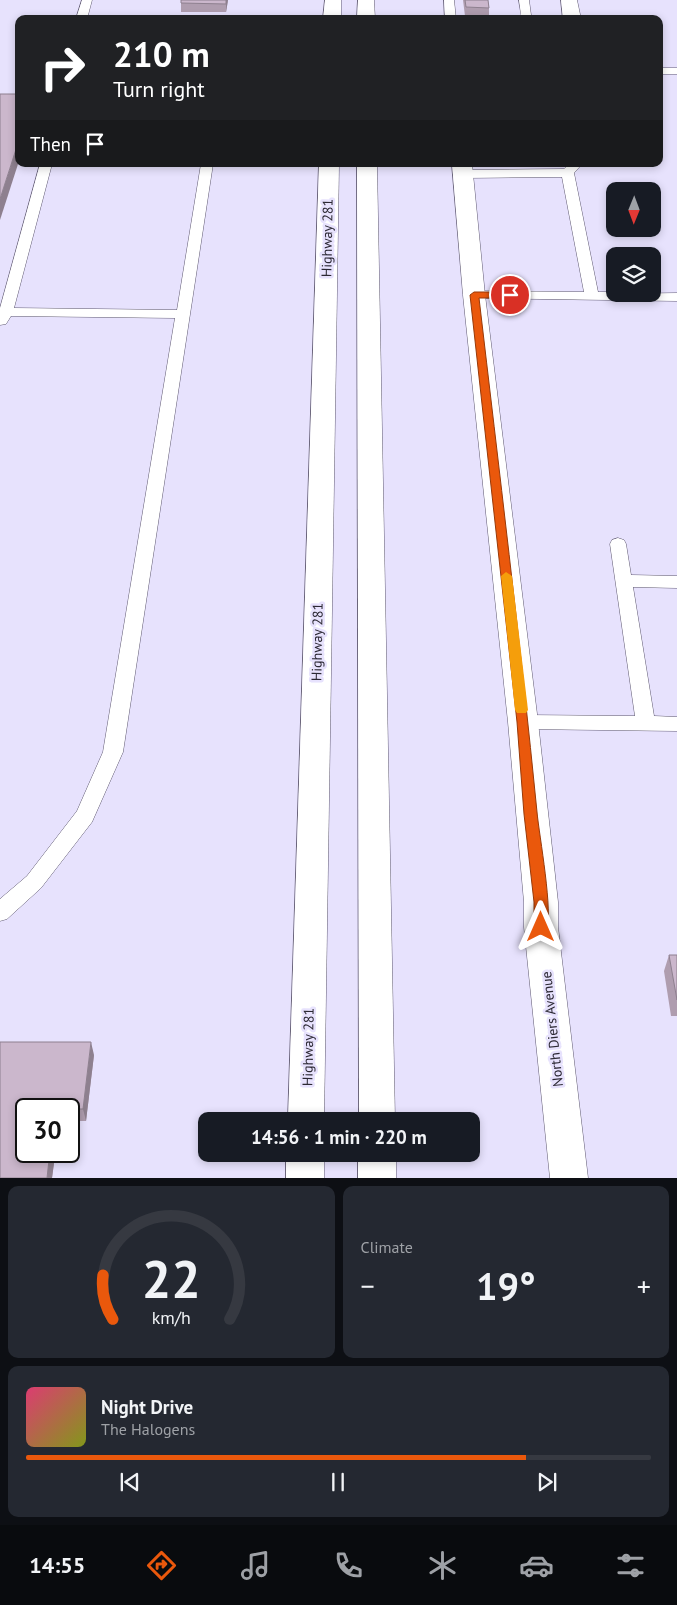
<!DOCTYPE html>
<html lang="en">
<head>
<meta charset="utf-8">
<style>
  body { margin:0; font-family:"PT Sans",sans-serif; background:#242831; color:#f1f3f6; height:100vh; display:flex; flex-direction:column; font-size:19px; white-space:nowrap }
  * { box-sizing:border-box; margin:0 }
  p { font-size:16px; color:#9ea1a6 }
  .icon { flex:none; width:28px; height:28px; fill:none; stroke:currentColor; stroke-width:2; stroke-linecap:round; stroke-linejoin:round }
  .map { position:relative; height:1178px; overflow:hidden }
  .side { display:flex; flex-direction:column; gap:8px; padding:8px; background:#0d0f14; flex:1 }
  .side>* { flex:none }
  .banner { position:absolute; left:15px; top:15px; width:648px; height:152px; border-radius:10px; box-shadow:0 2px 8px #0003; background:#202124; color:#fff; overflow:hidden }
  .needle { width:32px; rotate:181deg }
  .controls { position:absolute; left:606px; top:182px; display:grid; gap:10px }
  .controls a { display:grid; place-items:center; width:55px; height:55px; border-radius:10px; background:#171b24; box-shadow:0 2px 8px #0003; font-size:25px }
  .speed { position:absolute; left:15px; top:1098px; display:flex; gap:10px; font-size:25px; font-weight:700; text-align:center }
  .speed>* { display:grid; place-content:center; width:65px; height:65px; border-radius:50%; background:#171b24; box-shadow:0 2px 8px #0003; line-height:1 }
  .speed .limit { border:2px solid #111; border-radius:8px; background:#fff; color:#111 }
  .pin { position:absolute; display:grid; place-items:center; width:42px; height:42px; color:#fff; margin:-21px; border:2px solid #fff; border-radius:50%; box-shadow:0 1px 5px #0007 }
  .me { position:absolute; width:55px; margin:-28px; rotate:0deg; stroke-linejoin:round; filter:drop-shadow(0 0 4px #0008) }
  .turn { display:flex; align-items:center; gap:18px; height:105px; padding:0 15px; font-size:22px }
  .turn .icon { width:65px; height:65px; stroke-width:2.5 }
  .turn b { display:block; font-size:35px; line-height:42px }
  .then { display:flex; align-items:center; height:48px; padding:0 15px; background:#0003; gap:10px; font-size:19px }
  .big { font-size:38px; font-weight:700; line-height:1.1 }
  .side .widget { flex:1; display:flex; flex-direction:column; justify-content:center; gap:8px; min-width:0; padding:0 18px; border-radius:10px; background:#242831 }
  .side .dial { align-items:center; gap:0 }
  .dial svg { height:130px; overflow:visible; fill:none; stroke:#363941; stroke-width:7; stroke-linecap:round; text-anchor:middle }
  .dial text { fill:#f1f3f6; stroke:none }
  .song { display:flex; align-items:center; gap:15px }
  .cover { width:60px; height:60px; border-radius:8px; background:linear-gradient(135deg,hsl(340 70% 55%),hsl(70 70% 35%)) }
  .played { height:5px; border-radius:2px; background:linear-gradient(90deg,#ea580c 80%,#363941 80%) }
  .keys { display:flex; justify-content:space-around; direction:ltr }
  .heat { display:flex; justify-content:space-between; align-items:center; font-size:28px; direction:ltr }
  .side .tiles { flex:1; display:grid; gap:8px; grid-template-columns:1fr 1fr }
  .widget:last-child { grid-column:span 2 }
  .trip { position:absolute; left:198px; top:1112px; width:282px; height:50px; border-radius:10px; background:#171b24; box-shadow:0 2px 8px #0003; font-weight:700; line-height:50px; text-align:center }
  .menu { display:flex; height:80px; justify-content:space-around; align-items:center; background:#090b0e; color:#9ea1a6 }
  .menu .icon { width:35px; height:35px }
  .menu .current { color:#ea580c }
  .menu b { font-size:22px; color:#f1f3f6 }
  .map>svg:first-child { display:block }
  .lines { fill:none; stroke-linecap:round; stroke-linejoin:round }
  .service-casing { stroke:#5f5970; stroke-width:1 }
  .minor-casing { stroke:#5f5970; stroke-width:1 }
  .trunk-casing { stroke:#5f5970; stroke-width:1 }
  .service { fill:#fff; fill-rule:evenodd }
  .minor { fill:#fff; fill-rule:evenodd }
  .trunk { fill:#fff; fill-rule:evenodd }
  .wall { fill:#af9daf; fill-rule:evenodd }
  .shaded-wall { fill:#8e808f }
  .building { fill:#cbb7cc; stroke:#8e808f }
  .route { fill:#ea580c; stroke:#983908 }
  .slow { fill:#f59e0b }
  .labels { text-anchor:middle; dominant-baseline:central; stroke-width:5; stroke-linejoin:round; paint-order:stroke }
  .street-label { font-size:14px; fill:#2c2934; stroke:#e7e2fd }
</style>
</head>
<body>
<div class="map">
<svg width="677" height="1178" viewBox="0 0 677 1178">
  <rect width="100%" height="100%" fill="#e7e2fd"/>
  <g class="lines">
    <defs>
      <g id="service">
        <polygon points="82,0 92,0 87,19 76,19"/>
        <polygon points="444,0 454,0 456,19 445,19"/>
        <polygon points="519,0 529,0 531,15 530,19 519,19 521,15"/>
        <rect x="659" y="68" width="18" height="6"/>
        <polygon points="40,164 52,164 14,308 177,310 201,164 213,164 123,752 92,822 41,888 7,919 0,921 0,899 27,876 77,811 103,752 175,318 11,316 6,324 0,325 0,308"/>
        <polygon points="569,164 582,164 574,173 598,292 615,292 615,294 677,293 677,301 469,298 467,295 469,292 474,291 584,292 562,177 463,178 457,174 463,170 564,169"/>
        <polygon points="618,538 624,540 626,544 631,575 677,576 677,588 633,587 654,716 677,717 677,731 523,729 516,727 513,722 516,717 523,715 635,716 610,544 612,540"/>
      </g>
      <g id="minor">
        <polygon points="561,0 577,0 581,19 563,19"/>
        <polygon points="452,164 472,164 485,295 538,722 558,902 558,927 588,1178 550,1178 524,927 524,902 508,722 463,295"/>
      </g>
      <g id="trunk">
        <polygon points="325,0 341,0 341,19 323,19"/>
        <polygon points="358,0 374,0 375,19 357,19"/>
        <polygon points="319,164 339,164 324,1121 288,1121"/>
        <polygon points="357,164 377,164 395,1121 359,1121"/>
        <rect x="286" y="1154" width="38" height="24"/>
        <rect x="358" y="1154" width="38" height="24"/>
      </g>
    </defs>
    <!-- service casing -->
    <use href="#service" class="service-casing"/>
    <!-- minor casing -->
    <use href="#minor" class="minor-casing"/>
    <!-- trunk casing -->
    <use href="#trunk" class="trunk-casing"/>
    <!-- service -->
    <use href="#service" class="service"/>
    <!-- minor -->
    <use href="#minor" class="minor"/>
    <!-- trunk -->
    <use href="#trunk" class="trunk"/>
  </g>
  <!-- wall -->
  <g class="wall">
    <polygon points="181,0 228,0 226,12 181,12"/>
    <polygon points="463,0 488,0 489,8 489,17 465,16"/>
    <polygon points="669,955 677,955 677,1016 671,1016 664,971"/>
    <path d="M94,1055L86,1121H78L73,1162L54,1163L52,1178H0ZM69,1109V1151H26Z"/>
  </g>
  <!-- shaded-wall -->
  <g class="shaded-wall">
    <polygon points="226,0 228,0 226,12"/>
    <polygon points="19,140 19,161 0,220 0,199"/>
    <polygon points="91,1042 94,1055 86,1121 83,1109"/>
    <polygon points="75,1109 78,1121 73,1162 69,1150"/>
    <polygon points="50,1151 54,1163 52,1178 47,1178"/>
  </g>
  <!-- building -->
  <g class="building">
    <polygon points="181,0 226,0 226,4 181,3"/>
    <polygon points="465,0 488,0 489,8 466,7"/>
    <polygon points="0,94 19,94 19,140 0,199"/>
    <polygon points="669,955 677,955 677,1000"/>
    <polygon points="0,1042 91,1042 83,1109 75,1109 69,1150 69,1109 26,1109 26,1151 50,1151 47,1178 0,1178"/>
  </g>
  <!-- route -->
  <path class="route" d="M474,292H510L515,295L510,298H479C499,469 520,640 537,812C539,835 554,914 546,932L541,933L536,932L534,927V902L524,814L517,722L470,295Z"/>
  <!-- slow -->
  <polygon class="slow" points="506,572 512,576 528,710 526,713 517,713 515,710 501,576"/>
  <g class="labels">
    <!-- street labels -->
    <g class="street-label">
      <text transform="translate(327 238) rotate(-89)">Highway 281</text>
      <text transform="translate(317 642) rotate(-89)">Highway 281</text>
      <text transform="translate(552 1029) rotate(-96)">North Diers Avenue</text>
      <text transform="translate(308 1047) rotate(-89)">Highway 281</text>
    </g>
  </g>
</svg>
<div class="controls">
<a><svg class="needle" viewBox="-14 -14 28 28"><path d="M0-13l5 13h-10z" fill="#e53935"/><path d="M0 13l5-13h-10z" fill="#9ea1a6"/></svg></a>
<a><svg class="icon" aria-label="layers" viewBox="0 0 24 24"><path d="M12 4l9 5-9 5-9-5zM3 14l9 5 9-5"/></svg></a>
</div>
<div class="speed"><div class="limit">30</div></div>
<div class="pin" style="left:510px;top:295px;background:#d93025"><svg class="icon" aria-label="arrive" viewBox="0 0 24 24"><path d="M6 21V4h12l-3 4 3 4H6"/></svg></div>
<svg class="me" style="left:541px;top:927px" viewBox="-20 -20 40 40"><path d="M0-17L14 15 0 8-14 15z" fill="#ea580c" stroke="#fff" stroke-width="4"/></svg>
<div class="trip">14:56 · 1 min · 220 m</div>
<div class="banner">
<div class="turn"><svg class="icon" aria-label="right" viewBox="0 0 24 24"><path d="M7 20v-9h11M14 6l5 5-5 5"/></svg><div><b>210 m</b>Turn right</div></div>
<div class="then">Then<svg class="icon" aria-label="arrive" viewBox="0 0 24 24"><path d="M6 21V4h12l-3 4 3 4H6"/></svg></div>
</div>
</div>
<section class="side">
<div class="tiles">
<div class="widget dial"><svg viewBox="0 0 100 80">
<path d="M14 69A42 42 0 1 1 86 69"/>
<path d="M14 69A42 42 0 0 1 8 42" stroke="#ea580c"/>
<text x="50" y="56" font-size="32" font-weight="700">22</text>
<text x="50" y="72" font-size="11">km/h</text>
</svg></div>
<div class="widget"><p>Climate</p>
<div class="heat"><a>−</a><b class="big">19°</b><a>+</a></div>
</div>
<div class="widget">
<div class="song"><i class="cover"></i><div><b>Night Drive</b><p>The Halogens</p></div></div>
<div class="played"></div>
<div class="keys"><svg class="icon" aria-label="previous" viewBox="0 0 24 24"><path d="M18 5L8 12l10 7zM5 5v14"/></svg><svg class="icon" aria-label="pause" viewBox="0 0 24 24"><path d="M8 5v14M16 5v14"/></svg><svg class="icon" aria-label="next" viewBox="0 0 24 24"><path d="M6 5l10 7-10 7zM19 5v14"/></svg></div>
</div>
</div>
</section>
<nav class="menu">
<b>14:55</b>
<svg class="icon current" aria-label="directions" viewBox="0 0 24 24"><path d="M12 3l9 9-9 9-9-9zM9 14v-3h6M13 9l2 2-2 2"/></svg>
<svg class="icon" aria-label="music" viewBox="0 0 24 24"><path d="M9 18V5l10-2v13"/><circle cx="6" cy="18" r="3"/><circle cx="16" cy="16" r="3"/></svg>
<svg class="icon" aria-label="phone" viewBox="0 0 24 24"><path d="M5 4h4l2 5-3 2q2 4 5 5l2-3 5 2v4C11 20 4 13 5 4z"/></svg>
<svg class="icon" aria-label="climate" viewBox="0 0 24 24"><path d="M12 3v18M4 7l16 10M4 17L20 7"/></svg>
<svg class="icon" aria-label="car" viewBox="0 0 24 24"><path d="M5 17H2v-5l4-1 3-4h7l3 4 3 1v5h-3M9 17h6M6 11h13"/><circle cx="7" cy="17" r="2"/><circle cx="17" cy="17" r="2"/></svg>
<svg class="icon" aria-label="filters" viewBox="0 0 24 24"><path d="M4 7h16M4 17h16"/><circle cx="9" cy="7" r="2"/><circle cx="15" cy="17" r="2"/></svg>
</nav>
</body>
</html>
